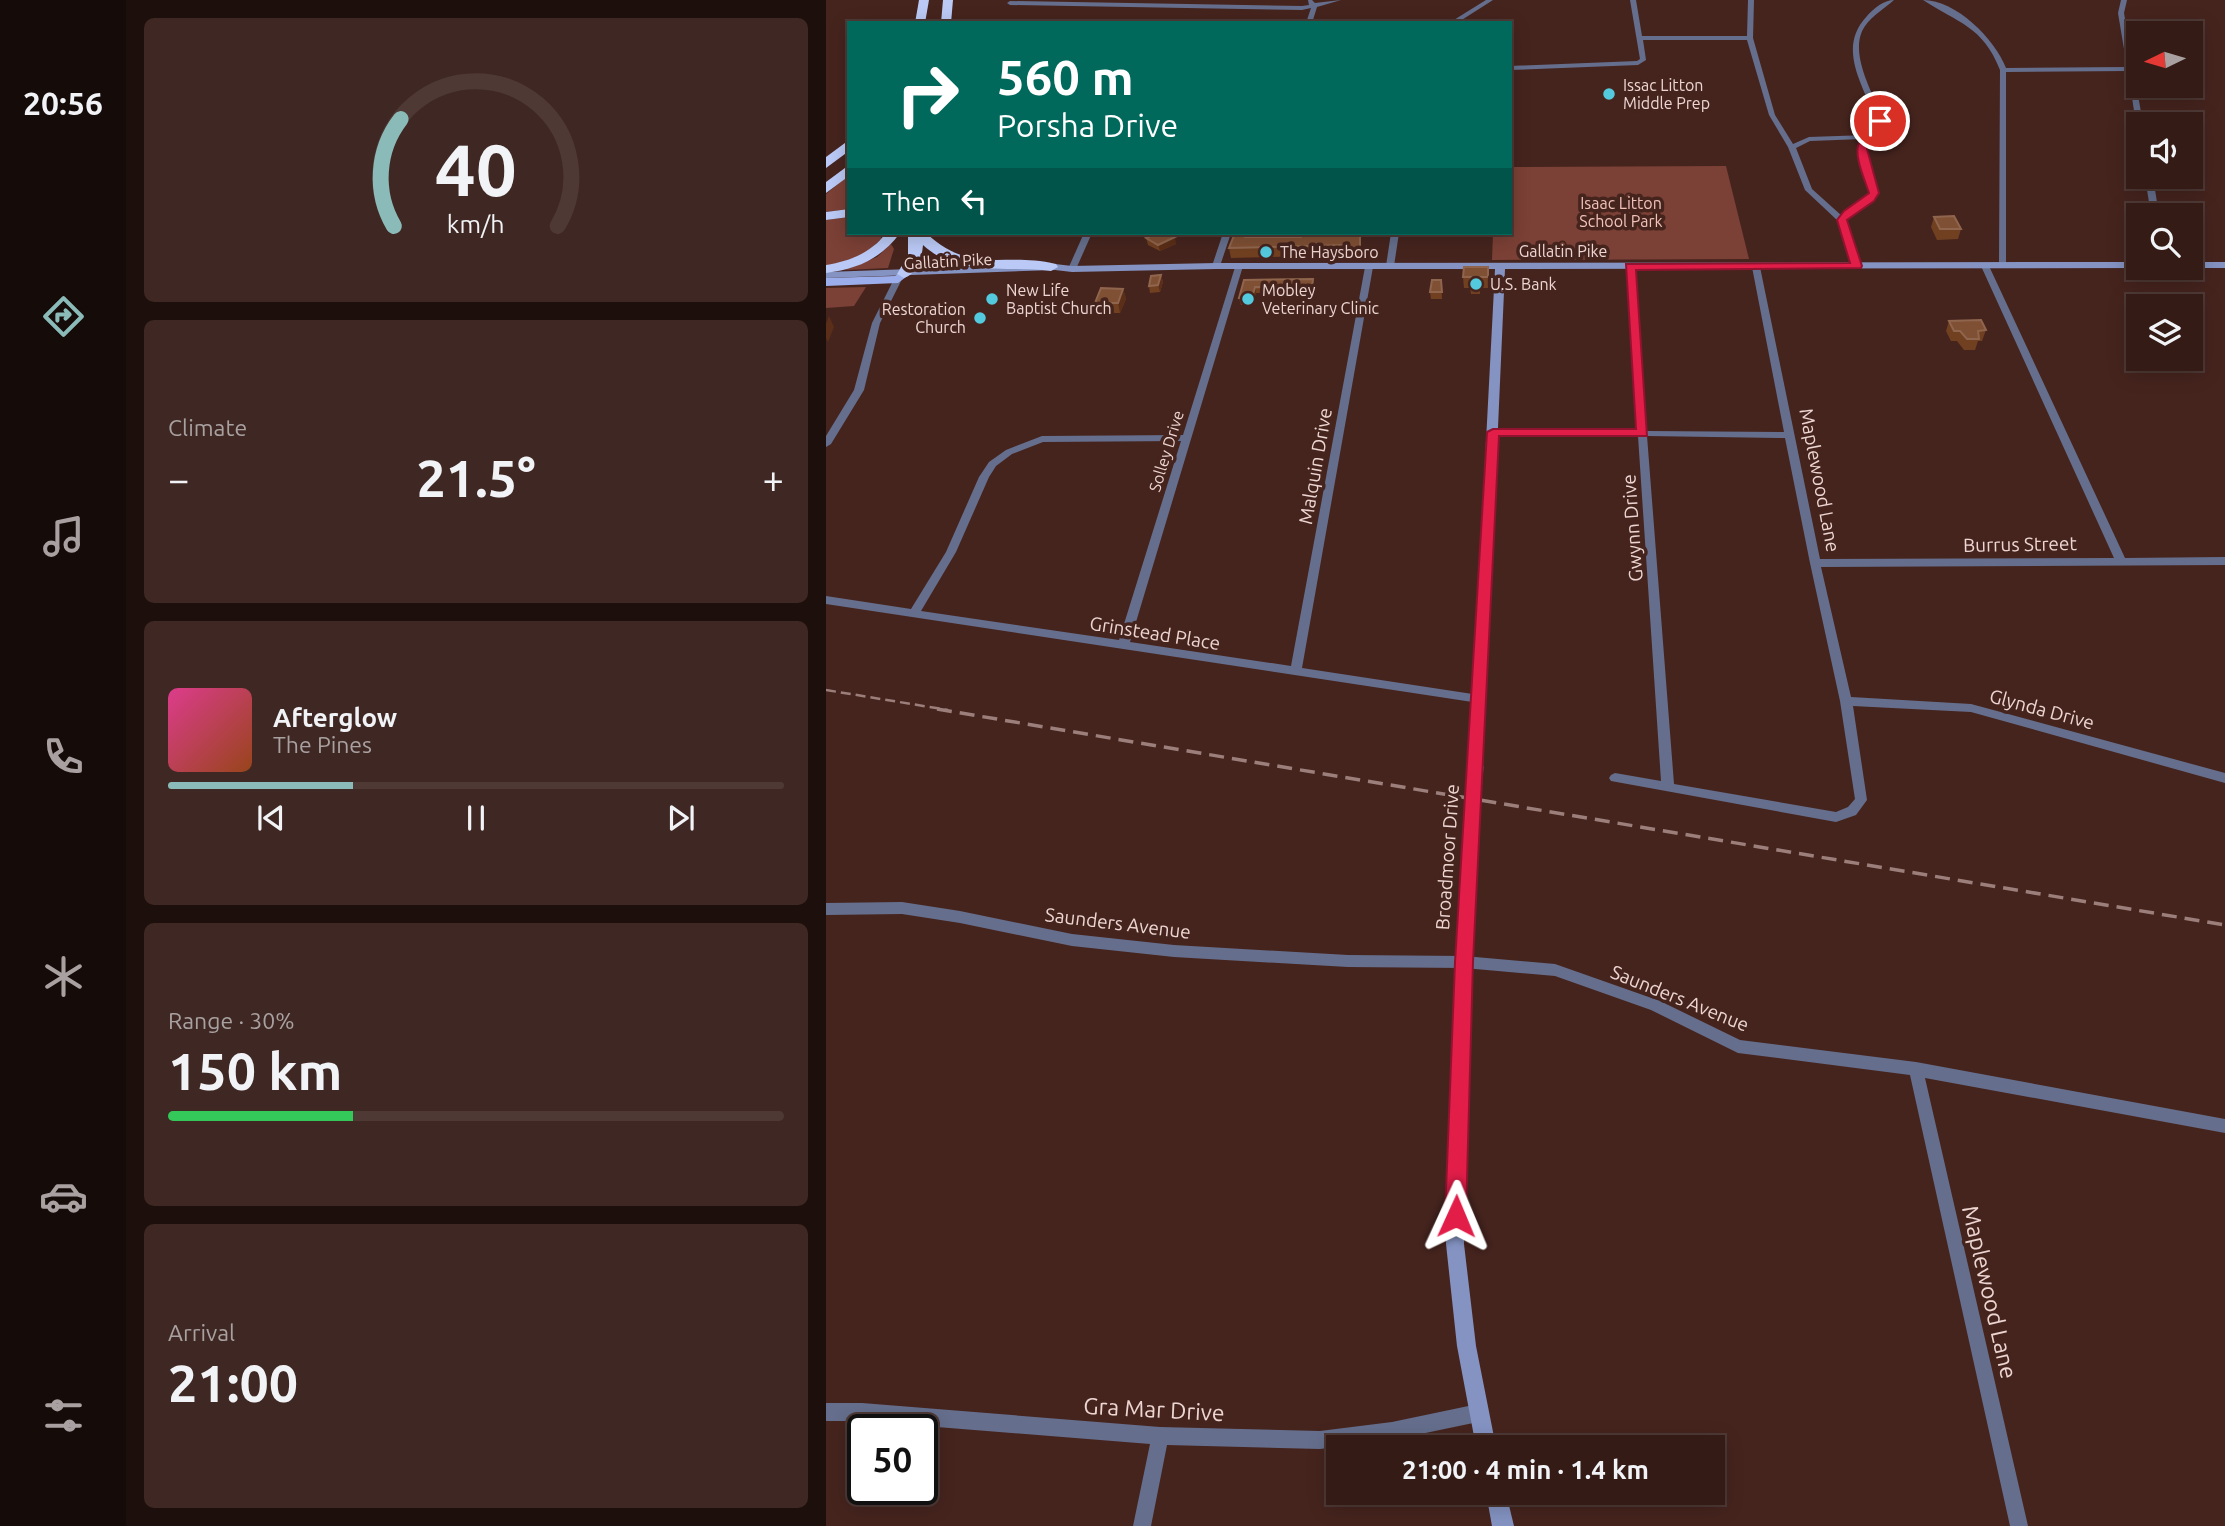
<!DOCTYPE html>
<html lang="en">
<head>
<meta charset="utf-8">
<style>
  body { margin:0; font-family:Ubuntu,sans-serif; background:#3f2823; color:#f1f3f6; height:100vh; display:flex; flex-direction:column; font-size:26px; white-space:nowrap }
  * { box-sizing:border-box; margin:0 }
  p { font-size:23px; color:#a9a1a1 }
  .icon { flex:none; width:38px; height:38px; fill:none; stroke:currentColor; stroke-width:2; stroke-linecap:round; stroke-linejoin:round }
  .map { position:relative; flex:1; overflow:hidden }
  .drawer { display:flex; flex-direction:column; gap:18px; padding:18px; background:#1d0f0c; width:700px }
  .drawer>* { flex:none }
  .banner { position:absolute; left:21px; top:21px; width:665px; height:214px; border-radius:0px; box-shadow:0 4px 18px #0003,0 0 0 2px #4e3935; background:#00695c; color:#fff; overflow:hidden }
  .needle { width:46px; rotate:265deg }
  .buttons { position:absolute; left:1300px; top:21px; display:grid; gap:14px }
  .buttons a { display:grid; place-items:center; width:77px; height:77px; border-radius:0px; background:#341b16; box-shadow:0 4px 18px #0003,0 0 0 2px #4e3935; font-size:35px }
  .speed { position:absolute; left:21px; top:1414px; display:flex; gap:14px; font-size:35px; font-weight:700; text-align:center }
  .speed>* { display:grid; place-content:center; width:91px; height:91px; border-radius:50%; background:#341b16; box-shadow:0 4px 18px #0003,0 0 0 2px #4e3935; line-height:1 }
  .speed .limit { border:4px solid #111; border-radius:10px; background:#fff; color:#111 }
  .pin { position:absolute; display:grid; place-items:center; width:60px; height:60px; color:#fff; margin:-30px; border:4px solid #fff; border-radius:50%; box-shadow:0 2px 7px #0007 }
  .me { position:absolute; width:77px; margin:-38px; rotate:1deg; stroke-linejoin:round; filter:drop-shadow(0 0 5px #0008) }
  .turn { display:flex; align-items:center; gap:24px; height:147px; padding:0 35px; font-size:32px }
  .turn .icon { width:91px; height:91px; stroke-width:2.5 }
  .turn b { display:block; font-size:49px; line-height:60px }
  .then { display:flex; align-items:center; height:66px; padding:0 35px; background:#0003; gap:14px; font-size:26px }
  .big { font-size:52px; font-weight:700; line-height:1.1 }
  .drawer .card { flex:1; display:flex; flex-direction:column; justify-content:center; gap:10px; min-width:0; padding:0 24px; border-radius:10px; background:#3f2823 }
  .drawer .dial { align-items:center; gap:0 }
  .dial svg { height:182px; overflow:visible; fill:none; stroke:#4e3935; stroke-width:7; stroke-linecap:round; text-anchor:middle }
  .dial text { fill:#f1f3f6; stroke:none }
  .song { display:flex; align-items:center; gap:21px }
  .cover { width:84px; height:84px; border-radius:10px; background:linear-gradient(135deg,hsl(330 70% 55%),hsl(20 70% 35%)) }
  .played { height:7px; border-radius:4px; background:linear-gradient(90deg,#8bbbb9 30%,#4e3935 30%) }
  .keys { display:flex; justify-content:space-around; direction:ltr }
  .heat { display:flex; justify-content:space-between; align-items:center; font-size:38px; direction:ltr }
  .charge { height:10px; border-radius:5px; background:linear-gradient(90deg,#34c759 30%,#4e3935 0) }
  .trip { position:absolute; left:500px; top:1435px; width:399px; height:70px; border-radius:0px; background:#341b16; box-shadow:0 4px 18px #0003,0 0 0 2px #4e3935; font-weight:700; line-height:70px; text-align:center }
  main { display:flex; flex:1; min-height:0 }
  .tabs { display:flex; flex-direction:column; width:126px; justify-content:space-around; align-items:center; background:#150b09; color:#a9a1a1 }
  .tabs .icon { width:49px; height:49px }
  .tabs .selected { color:#8bbbb9 }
  .tabs b { font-size:32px; color:#f1f3f6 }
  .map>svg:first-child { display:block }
  .green { fill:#7b4036 }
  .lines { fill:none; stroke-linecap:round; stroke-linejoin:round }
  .street { fill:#656f8d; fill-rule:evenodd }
  .secondary { fill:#8493c2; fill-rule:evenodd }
  .primary { fill:#9baeeb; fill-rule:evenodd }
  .highway { fill:#bac9f5; fill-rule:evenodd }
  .rail-far1 { stroke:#9c7f7a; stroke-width:2.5; stroke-dasharray:10 5; stroke-linecap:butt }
  .rail { stroke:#9c7f7a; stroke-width:3.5; stroke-dasharray:15 8; stroke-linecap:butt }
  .secondary-bridge { stroke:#8493c2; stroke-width:15 }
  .wall { fill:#714021 }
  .shaded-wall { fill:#5a2e18 }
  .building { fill:#7f5034; stroke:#90654d; stroke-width:2 }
  .route { fill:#e11d48; stroke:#92132f; stroke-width:2 }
  .poi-dot { fill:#54cade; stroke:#46241e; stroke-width:2.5 }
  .labels { text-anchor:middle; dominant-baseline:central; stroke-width:7; stroke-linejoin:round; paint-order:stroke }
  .far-poi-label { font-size:16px; fill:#edd6d2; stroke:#46241e; text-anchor:start }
  .far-park-label { font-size:16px; fill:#f1c3ba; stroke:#46241e }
  .far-street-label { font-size:16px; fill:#edd6d2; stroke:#46241e }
  .street-label { font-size:19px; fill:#edd6d2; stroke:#46241e }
  .near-street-label { font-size:23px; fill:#edd6d2; stroke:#46241e }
</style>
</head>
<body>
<main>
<nav class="tabs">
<b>20:56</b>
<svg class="icon selected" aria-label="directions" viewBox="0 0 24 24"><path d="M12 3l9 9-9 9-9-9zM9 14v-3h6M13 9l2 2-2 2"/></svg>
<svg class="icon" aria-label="music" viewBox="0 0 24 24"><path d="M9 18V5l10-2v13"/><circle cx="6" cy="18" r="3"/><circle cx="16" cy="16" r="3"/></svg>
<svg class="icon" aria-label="phone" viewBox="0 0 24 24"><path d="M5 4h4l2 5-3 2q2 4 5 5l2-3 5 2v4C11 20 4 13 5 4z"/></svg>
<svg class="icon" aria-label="climate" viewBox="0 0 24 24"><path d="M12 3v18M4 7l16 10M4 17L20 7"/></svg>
<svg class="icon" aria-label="car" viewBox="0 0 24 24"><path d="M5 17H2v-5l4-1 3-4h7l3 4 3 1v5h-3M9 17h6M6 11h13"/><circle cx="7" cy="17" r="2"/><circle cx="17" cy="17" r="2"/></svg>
<svg class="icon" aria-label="filters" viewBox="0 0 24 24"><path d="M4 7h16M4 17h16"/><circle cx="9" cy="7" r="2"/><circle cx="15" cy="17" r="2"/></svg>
</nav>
<section class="drawer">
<div class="card dial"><svg viewBox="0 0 100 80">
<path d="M14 69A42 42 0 1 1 86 69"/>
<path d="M14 69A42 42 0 0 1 17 22" stroke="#8bbbb9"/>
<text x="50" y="56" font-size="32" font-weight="700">40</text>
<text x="50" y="72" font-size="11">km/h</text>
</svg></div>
<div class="card"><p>Climate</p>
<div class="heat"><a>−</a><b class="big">21.5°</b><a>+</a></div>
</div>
<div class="card">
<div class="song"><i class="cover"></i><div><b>Afterglow</b><p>The Pines</p></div></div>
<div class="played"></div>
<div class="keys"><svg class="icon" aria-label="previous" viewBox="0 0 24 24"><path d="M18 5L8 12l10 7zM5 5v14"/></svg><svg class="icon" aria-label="pause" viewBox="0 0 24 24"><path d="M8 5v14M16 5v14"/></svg><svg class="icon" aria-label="next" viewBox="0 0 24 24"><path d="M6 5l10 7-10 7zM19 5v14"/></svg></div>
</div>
<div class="card"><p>Range · 30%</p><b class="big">150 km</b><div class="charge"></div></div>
<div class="card"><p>Arrival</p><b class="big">21:00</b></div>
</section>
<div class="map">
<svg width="1399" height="1526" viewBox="0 0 1399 1526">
  <rect width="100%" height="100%" fill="#46241e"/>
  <!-- green -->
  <g class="green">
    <polygon points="895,166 900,166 923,259 666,260 667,233 684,233 684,167"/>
    <polygon points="23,175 23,209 0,212 0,194"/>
    <polygon points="23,217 23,233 55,233 55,239 38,255 0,267 0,220"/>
    <polygon points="65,244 68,249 62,268 19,270 51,257"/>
    <polygon points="40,287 28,306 0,308 0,288"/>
  </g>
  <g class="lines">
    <!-- street -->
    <g class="street">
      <polygon points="482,0 486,0 489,3 515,0 491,7 486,23 480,23 485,8 476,10 184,5 181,3 184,1 476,6 483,5"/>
      <polygon points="660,0 667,0 631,23 623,23"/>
      <path d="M804,0H810L816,36H921L922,0H928L927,38L949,115L967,144L983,137L1041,135L1050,121C1038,85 1010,49 1041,16C1048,8 1058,0 1068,0C1058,9 1047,15 1039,26C1021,52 1048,95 1058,121C1054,131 1045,135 1041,144C1034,159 1049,178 1052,193L1044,202L1020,220L1035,266L1034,268L1027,266L1012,221L979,190L962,147L943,115L921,40H817L820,60L812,65L684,70V66L811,61L814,59ZM1037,139L1032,155L1044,193L1016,216L986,189L970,148L984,141Z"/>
      <path d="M1097,0C1130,0 1169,39 1180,68L1301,67L1292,13L1295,0H1301L1298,13L1317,124L1312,126L1310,124L1302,71L1180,72V267L1173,265L1174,70C1157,26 1132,23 1097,0Z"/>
      <polygon points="1319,177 1327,177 1333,215 1325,215"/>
      <polygon points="258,233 266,233 250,269 243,271 242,269"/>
      <polygon points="397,233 405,233 394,266 390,268 386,266"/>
      <polygon points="565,233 573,233 568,266 564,268 560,266"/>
      <path d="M410,264L417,266L304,642L465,666L539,267L543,265L547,267L476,668L653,695L659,699L657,702L653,703L0,604V596L85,609L120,552L153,477L163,462L180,450L216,436L357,435ZM355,441L293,640L95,611L130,552L163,477L170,466L186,454L217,442Z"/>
      <path d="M1156,264L1163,266L1299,558L1399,557V565L995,567L1025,697L1145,704L1399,773V783L1145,712L1027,706L1041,800L1030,815L1010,822L785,781L783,778L785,775L789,773L835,781L812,436L667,435L664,434V430L811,431L800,267L804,265L808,267L821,431L958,432L926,267L930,265L934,267L994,559L1288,558L1155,266ZM821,436L959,438L984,563L1014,701L1029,799L1022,807L1010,812L848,784Z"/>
      <polygon points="69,277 76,279 54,323 38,390 5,444 0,447 0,436 28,390 46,323"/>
      <polygon points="76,902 134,911 246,934 348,945 522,955 638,956 729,964 834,1001 914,1040 1090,1062 1399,1119 1399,1133 1099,1078 1202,1526 1184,1526 1084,1075 912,1053 825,1010 729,976 638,968 522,967 348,957 246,946 134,923 76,914 0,915 0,903"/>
      <polygon points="0,1403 36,1403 334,1427 494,1431 566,1422 652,1404 658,1407 661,1413 658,1419 652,1422 566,1440 494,1449 341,1445 325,1526 307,1526 324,1444 36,1421 0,1421"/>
    </g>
    <!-- secondary -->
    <g class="secondary">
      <polygon points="1312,262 1312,268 679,269 657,767 655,771 645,771 643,767 669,269 390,269 246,272 229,270 0,278 0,272 229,264 246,266 390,263"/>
      <rect x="1365" y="262" width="34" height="6"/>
      <polygon points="646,805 651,807 653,811 646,962 638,1244 650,1346 670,1447 650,1447 631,1346 620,1244 630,962 639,811 641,807"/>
      <polygon points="660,1493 680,1493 688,1526 666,1526"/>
    </g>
    <!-- primary -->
    <polygon class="primary" points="78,270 84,274 72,283 0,286 0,278 69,276"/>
    <!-- highway -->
    <g class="highway">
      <polygon points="93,0 103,0 99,23 89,23"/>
      <polygon points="117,0 127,0 125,23 115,23"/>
      <polygon points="23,140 23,151 0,168 0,157"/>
      <polygon points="23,165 23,176 0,193 0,182"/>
      <polygon points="23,209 23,217 0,220 0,212"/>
      <path d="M60,233H74C55,259 31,269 0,273V265C24,261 45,253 60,233Z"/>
      <path d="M82,233H100C147,276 176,251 230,264L232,267L225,271C181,265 133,278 97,245C96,258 91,274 78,278L71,274L82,255Z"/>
    </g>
    <!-- rail-far1 -->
    <polyline class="rail-far1" points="0,690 122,710"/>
    <!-- rail -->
    <polyline class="rail" points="111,709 1399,925"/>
    <!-- secondary-bridge -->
    <polyline class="secondary-bridge" points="646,811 650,767"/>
  </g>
  <!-- wall -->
  <g class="wall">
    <polygon points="1108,217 1135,229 1132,239 1111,240 1105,227"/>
    <polygon points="534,233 535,258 519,258 518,255 405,258 403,248 423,237 475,237"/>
    <polygon points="320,238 350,244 334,251 322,245"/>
    <polygon points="335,275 337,282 334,292 324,293 323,286"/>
    <polygon points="637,277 662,277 662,288 654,288 654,294 645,294 644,288 638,288"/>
    <polygon points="418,280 488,285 487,294 430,293 427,304 415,305 413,298"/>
    <polygon points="615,280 616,299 605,299 604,292"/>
    <polygon points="297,289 300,299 294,313 272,313 269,303"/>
    <polygon points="1123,321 1160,330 1156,341 1152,341 1149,350 1138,350 1131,341 1125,341 1120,331"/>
  </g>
  <!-- shaded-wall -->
  <g class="shaded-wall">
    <polygon points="349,237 350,244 334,251 332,245"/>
    <polygon points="335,275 337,282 334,292 332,285"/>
    <polygon points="429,287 430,293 427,304 426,298"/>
    <polygon points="297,289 300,299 294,313 292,303"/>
    <polygon points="3,316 8,327 2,342 0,338 0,324"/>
  </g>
  <!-- building -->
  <g class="building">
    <polygon points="1128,216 1135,229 1114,229 1108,217"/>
    <polygon points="332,233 340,233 349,237 332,245 320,238"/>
    <polygon points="409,233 420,233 419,237 475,237 476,233 534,233 534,248 517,248 518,245 403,248"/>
    <polygon points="638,267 662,267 662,277 654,277 654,283 644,283 645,277 637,277"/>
    <polygon points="335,275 332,285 323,286 325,276"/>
    <polygon points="487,279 486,288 429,287 426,298 413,298 418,280"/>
    <polygon points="606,280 615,280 616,292 604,292"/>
    <polygon points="275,288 297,289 292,303 269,303"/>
    <polygon points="1155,320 1160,330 1152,331 1153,339 1141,339 1134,331 1128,331 1123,321"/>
  </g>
  <!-- route -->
  <path class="route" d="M1051,119H1058V128L1042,143L1041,149L1053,193L1048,201L1021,220L1036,266L1035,268L810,270L821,436H673L647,962L640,1216L637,1224L630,1227L622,1224L619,1216L629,962L661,432L667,429H810L800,264L1024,263L1011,220L1018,211L1043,193C1039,180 1026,153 1034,141C1039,132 1047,129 1051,119Z"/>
  <!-- markers -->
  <g class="poi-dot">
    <circle cx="783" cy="94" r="7"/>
    <circle cx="440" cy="252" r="7"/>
    <circle cx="650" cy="284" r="7"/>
    <circle cx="166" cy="299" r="7"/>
    <circle cx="422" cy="299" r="7"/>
    <circle cx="154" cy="318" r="7"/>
  </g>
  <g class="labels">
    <!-- far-poi labels -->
    <g class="far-poi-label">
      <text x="797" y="85">Issac Litton<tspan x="797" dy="18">Middle Prep</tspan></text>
      <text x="454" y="252">The Haysboro</text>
      <text x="664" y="284">U.S. Bank</text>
      <text x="180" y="290">New Life<tspan x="180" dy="18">Baptist Church</tspan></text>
      <text x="436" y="290">Mobley<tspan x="436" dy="18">Veterinary Clinic</tspan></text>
      <text x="140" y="309" text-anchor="end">Restoration<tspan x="140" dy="18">Church</tspan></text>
    </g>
    <!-- far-park labels -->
    <g class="far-park-label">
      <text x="795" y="203">Isaac Litton<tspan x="795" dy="18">School Park</tspan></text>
    </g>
    <!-- far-street labels -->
    <g class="far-street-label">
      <text x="737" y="251">Gallatin Pike</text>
      <text transform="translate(122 261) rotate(-3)">Gallatin Pike</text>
      <text transform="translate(340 451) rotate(-73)">Solley Drive</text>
    </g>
    <!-- street labels -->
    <g class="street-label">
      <text transform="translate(489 466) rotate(-80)">Malquin Drive</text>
      <text transform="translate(994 480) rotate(79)">Maplewood Lane</text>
      <text transform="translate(806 528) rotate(-94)">Gwynn Drive</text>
      <text transform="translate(1194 544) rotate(-1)">Burrus Street</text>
      <text transform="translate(329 633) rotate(9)">Grinstead Place</text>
      <text transform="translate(1216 709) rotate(15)">Glynda Drive</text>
      <text transform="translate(621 857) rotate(-86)">Broadmoor Drive</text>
      <text transform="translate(292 923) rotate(7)">Saunders Avenue</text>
      <text transform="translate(854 998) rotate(22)">Saunders Avenue</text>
    </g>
    <!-- near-street labels -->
    <g class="near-street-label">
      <text transform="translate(1164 1292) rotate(77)">Maplewood Lane</text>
      <text transform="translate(328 1409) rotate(3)">Gra Mar Drive</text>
    </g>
  </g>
</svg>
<div class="buttons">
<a><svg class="needle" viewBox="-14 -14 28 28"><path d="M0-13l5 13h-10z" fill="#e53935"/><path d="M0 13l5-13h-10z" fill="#a9a1a1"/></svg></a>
<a><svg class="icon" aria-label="sound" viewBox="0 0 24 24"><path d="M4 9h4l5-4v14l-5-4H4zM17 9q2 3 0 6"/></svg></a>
<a><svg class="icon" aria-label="search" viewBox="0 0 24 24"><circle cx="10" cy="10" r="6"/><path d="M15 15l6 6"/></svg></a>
<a><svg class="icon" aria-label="layers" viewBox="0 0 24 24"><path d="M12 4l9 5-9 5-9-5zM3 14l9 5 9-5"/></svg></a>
</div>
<div class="speed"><div class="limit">50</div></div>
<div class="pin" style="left:1054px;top:121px;background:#d93025"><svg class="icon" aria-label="arrive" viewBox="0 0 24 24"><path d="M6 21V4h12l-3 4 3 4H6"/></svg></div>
<svg class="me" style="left:630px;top:1216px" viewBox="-20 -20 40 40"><path d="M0-17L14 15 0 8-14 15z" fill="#e11d48" stroke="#fff" stroke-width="4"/></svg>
<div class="trip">21:00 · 4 min · 1.4 km</div>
<div class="banner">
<div class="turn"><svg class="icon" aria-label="right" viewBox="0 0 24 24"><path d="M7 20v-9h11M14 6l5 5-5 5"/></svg><div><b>560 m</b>Porsha Drive</div></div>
<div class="then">Then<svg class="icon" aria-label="left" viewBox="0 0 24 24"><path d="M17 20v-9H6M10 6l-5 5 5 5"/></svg></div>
</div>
</div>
</main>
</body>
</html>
